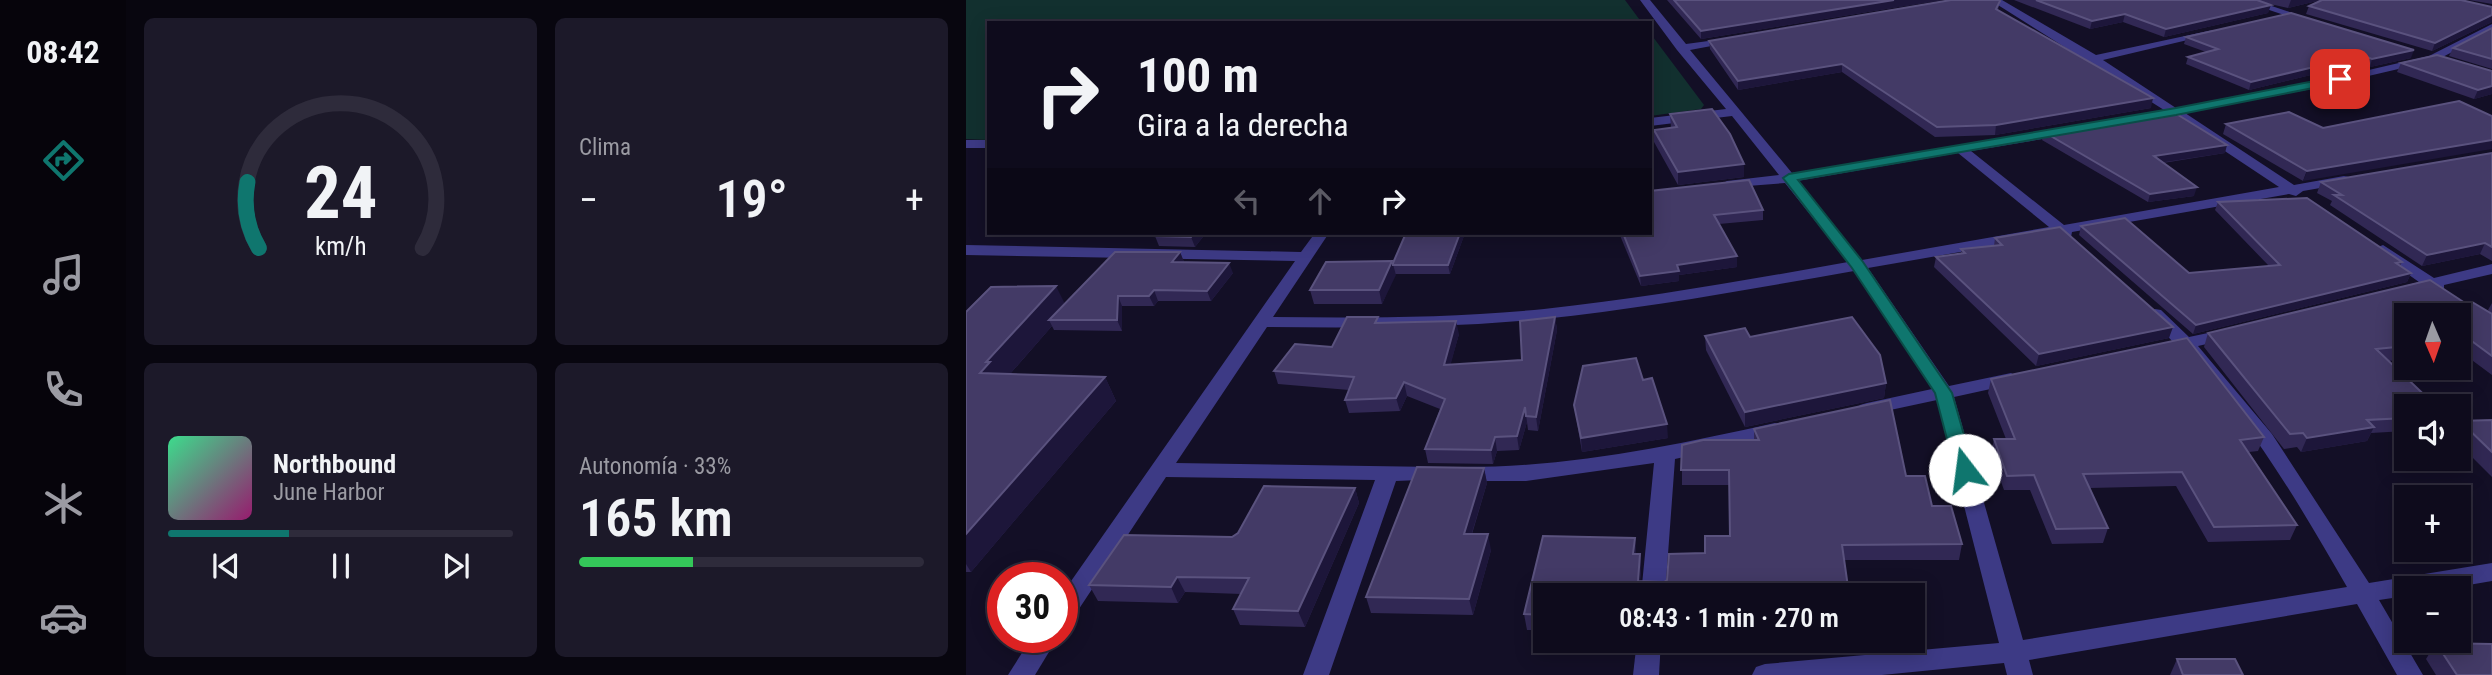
<!DOCTYPE html>
<html lang="es">
<head>
<meta charset="utf-8">
<style>
  body { margin:0; font-family:"Roboto Condensed",sans-serif; background:#1c1929; color:#f1f3f6; height:100vh; display:flex; flex-direction:column; font-size:26px; white-space:nowrap }
  * { box-sizing:border-box; margin:0 }
  p { font-size:23px; color:#9b9ba3 }
  .icon { flex:none; width:38px; height:38px; fill:none; stroke:currentColor; stroke-width:2; stroke-linecap:round; stroke-linejoin:round }
  .map { position:relative; flex:1; overflow:hidden }
  .side { display:flex; flex-direction:column; gap:18px; padding:18px; background:#08060f; width:840px }
  .side>* { flex:none }
  .guide { position:absolute; left:21px; top:21px; width:665px; height:214px; border-radius:0px; box-shadow:0 4px 18px #0003,0 0 0 2px #2e2b3b; background:#0e0b1c; color:#f1f3f6; overflow:hidden }
  .needle { width:46px; rotate:178deg }
  .fabs { position:absolute; left:1428px; top:303px; display:grid; gap:14px }
  .fabs a { display:grid; place-items:center; width:77px; height:77px; border-radius:0px; background:#0e0b1c; box-shadow:0 4px 18px #0003,0 0 0 2px #2e2b3b; font-size:35px }
  .speed { position:absolute; left:21px; top:562px; display:flex; gap:14px; font-size:35px; font-weight:700; text-align:center }
  .speed>* { display:grid; place-content:center; width:91px; height:91px; border-radius:50%; background:#0e0b1c; box-shadow:0 4px 18px #0003,0 0 0 2px #2e2b3b; line-height:1 }
  .speed .limit { border:10px solid #d22; background:#fff; color:#111 }
  .pin { position:absolute; display:grid; place-items:center; width:60px; height:60px; color:#fff; margin:-30px; border-radius:14px; box-shadow:0 4px 10px #0006 }
  .me { position:absolute; width:77px; margin:-38px; rotate:345deg; stroke-linejoin:round; filter:drop-shadow(0 0 5px #0008) }
  .turn { display:flex; align-items:center; gap:24px; height:147px; padding:0 35px; font-size:32px }
  .turn .icon { width:91px; height:91px; stroke-width:2.5 }
  .turn b { display:block; font-size:49px; line-height:60px }
  .lanes { display:flex; align-items:center; height:66px; padding:0 35px; background:#0003; justify-content:center; gap:35px; direction:ltr }
  .lanes .off { opacity:.35 }
  .big { font-size:52px; font-weight:600; line-height:1.1 }
  .side .card { flex:1; display:flex; flex-direction:column; justify-content:center; gap:10px; min-width:0; padding:0 24px; border-radius:10px; background:#1c1929 }
  .side .dial { align-items:center; gap:0 }
  .dial svg { height:182px; overflow:visible; fill:none; stroke:#2e2b3b; stroke-width:7; stroke-linecap:round; text-anchor:middle }
  .dial text { fill:#f1f3f6; stroke:none }
  .song { display:flex; align-items:center; gap:21px }
  .cover { width:84px; height:84px; border-radius:10px; background:linear-gradient(135deg,hsl(150 70% 55%),hsl(320 70% 35%)) }
  .played { height:7px; border-radius:4px; background:linear-gradient(90deg,#0f766e 35%,#2e2b3b 35%) }
  .keys { display:flex; justify-content:space-around; direction:ltr }
  .heat { display:flex; justify-content:space-between; align-items:center; font-size:38px; direction:ltr }
  .charge { height:10px; border-radius:5px; background:linear-gradient(90deg,#34c759 33%,#2e2b3b 0) }
  .side .tiles { flex:1; display:grid; gap:18px; grid-template-columns:repeat(2,1fr) }
  .trip { position:absolute; left:567px; top:583px; width:392px; height:70px; border-radius:0px; background:#0e0b1c; box-shadow:0 4px 18px #0003,0 0 0 2px #2e2b3b; font-weight:600; line-height:70px; text-align:center }
  main { display:flex; flex:1; min-height:0 }
  .dock { display:flex; flex-direction:column; width:126px; justify-content:space-around; align-items:center; background:#06040b; color:#9b9ba3 }
  .dock .icon { width:49px; height:49px }
  .dock .current { color:#0f766e }
  .dock b { font-size:32px; color:#f1f3f6 }
  .map>svg:first-child { display:block }
  .green { fill:#12302f }
  .lines { fill:none; stroke-linecap:round; stroke-linejoin:round }
  .minor { fill:#3d3a85; fill-rule:evenodd }
  .wall { fill:#312854 }
  .shaded-wall { fill:#1d163a }
  .building { fill:#433a66; stroke:#5a527e; stroke-width:2 }
  .route { fill:#0f766e; stroke:#0a4d48; stroke-width:2 }
</style>
</head>
<body>
<main>
<nav class="dock">
<b>08:42</b>
<svg class="icon current" aria-label="directions" viewBox="0 0 24 24"><path d="M12 3l9 9-9 9-9-9zM9 14v-3h6M13 9l2 2-2 2"/></svg>
<svg class="icon" aria-label="music" viewBox="0 0 24 24"><path d="M9 18V5l10-2v13"/><circle cx="6" cy="18" r="3"/><circle cx="16" cy="16" r="3"/></svg>
<svg class="icon" aria-label="phone" viewBox="0 0 24 24"><path d="M5 4h4l2 5-3 2q2 4 5 5l2-3 5 2v4C11 20 4 13 5 4z"/></svg>
<svg class="icon" aria-label="climate" viewBox="0 0 24 24"><path d="M12 3v18M4 7l16 10M4 17L20 7"/></svg>
<svg class="icon" aria-label="car" viewBox="0 0 24 24"><path d="M5 17H2v-5l4-1 3-4h7l3 4 3 1v5h-3M9 17h6M6 11h13"/><circle cx="7" cy="17" r="2"/><circle cx="17" cy="17" r="2"/></svg>
</nav>
<section class="side">
<div class="tiles">
<div class="card dial"><svg viewBox="0 0 100 80">
<path d="M14 69A42 42 0 1 1 86 69"/>
<path d="M14 69A42 42 0 0 1 9 40" stroke="#0f766e"/>
<text x="50" y="56" font-size="32" font-weight="700">24</text>
<text x="50" y="72" font-size="11">km/h</text>
</svg></div>
<div class="card"><p>Clima</p>
<div class="heat"><a>−</a><b class="big">19°</b><a>+</a></div>
</div>
<div class="card">
<div class="song"><i class="cover"></i><div><b>Northbound</b><p>June Harbor</p></div></div>
<div class="played"></div>
<div class="keys"><svg class="icon" aria-label="previous" viewBox="0 0 24 24"><path d="M18 5L8 12l10 7zM5 5v14"/></svg><svg class="icon" aria-label="pause" viewBox="0 0 24 24"><path d="M8 5v14M16 5v14"/></svg><svg class="icon" aria-label="next" viewBox="0 0 24 24"><path d="M6 5l10 7-10 7zM19 5v14"/></svg></div>
</div>
<div class="card"><p>Autonomía · 33%</p><b class="big">165 km</b><div class="charge"></div></div>
</div>
</section>
<div class="map">
<svg width="1526" height="675" viewBox="0 0 1526 675">
  <rect width="100%" height="100%" fill="#130f26"/>
  <!-- green -->
  <g class="green">
    <polygon points="0,0 659,0 676,23 23,23 23,140 0,139"/>
    <polygon points="684,33 738,105 735,109 684,116"/>
  </g>
  <g class="lines">
    <!-- minor -->
    <g class="minor">
      <path d="M674,0H684L720,44L772,37V41L724,50L826,173L1104,128L1106,131L1100,135L1005,151L1098,225L1313,187L1206,116L1182,119V113L1198,110L1024,0H1036L1130,55L1247,30V34L1137,60L1210,108L1351,82L1463,56L1526,24V31L1471,60L1351,88L1219,113L1328,185L1378,176L1383,177V183L1337,191L1330,196L1323,194L1106,232L1105,237L1100,239L1092,235L902,268L983,386L1045,373L1054,379L1052,383L988,397L1057,640L1381,587C1333,504 1283,417 1215,350L1197,351L1194,347L1197,343L1206,341L1181,314L1189,309L1195,310L1223,337L1261,329L1267,330L1270,334L1267,338L1232,346L1306,434L1403,583L1526,563V581L1485,588H1440V596L1413,600L1457,675H1431L1391,604L1063,660L1067,675H1041L1038,663L916,675H786L790,667L799,664L1033,643L971,400L901,415L894,413L891,409L894,405L901,403L966,389L888,271C785,289 682,308 577,319C485,328 393,328 301,327L210,463L470,467L477,469L480,474L477,479L430,481L363,675H337L409,480L200,477L105,621L96,624V594L329,261L0,255V245L335,252L349,233H363L307,317C398,318 488,318 578,309C680,298 781,280 882,262L819,183L756,188L754,185L761,181L813,175L766,116L684,126V118L760,109L711,50ZM992,153L1083,227L896,260L831,181Z"/>
      <polygon points="1273,0 1288,0 1350,21 1342,23"/>
      <rect x="0" y="140" width="23" height="8"/>
      <path d="M1417,245L1468,278L1526,264V274L1478,285V291C1470,293 1467,290 1461,290C1453,289 1447,295 1438,292L1436,289L1438,286L1453,282L1412,253L1409,250L1412,247Z"/>
      <path d="M809,423L816,425L819,430L816,435L709,459L699,595H675L688,463L560,481H498L491,479L488,474L491,469L498,467C605,467 705,446 809,423Z"/>
      <polygon points="66,637 92,637 69,675 42,675"/>
      <polygon points="671,640 695,640 693,675 667,675"/>
    </g>
  </g>
  <!-- wall -->
  <g class="wall">
    <polygon points="701,0 976,0 735,39"/>
    <polygon points="1048,0 1355,0 1322,8 1304,4 1302,13 1198,37 1157,22 1124,29"/>
    <polygon points="1503,0 1526,0 1526,4"/>
    <polygon points="1034,1 1032,10 1185,108 1029,135 969,137 876,72 772,90 744,49 743,41"/>
    <polygon points="1343,6 1526,7 1526,22 1466,51 1340,14"/>
    <polygon points="1526,28 1526,69 1483,56 1487,48"/>
    <polygon points="1220,37 1445,58 1404,67 1398,65 1380,70 1374,68 1283,90 1220,64 1222,57 1240,52 1218,44"/>
    <polygon points="1435,63 1526,71 1526,94 1508,99 1431,72"/>
    <polygon points="704,114 778,164 778,177 712,185 688,142 688,130 705,128"/>
    <polygon points="1260,124 1357,128 1337,181 1257,134"/>
    <polygon points="1078,132 1259,153 1197,163 1228,196 1182,202 1076,140"/>
    <polygon points="1526,153 1526,261 1514,254 1456,266 1364,205 1366,201 1351,193 1355,182"/>
    <polygon points="684,191 797,210 797,220 753,224 771,256 771,267 713,275 713,281 675,286 653,233 684,233"/>
    <polygon points="1252,202 1436,262 1434,266 1445,273 1441,282 1227,334 1113,235 1115,226 1223,273 1303,266 1249,210"/>
    <polygon points="240,233 229,247 193,246 189,236"/>
    <polygon points="440,233 499,233 484,274 429,274 416,304 348,304 344,290 427,263"/>
    <polygon points="1029,238 1203,338 1070,366 968,267 970,257 995,254 995,249 1028,246"/>
    <polygon points="214,252 218,262 217,263 267,273 245,301 192,301 188,306 156,306 156,331 88,330 86,326 44,374 139,377 150,401 5,572 0,572 0,312 99,304"/>
    <polygon points="1499,303 1526,314 1526,375 1495,352 1493,355 1493,315 1440,315 1440,359 1423,361 1440,406 1440,431 1405,433 1401,441 1335,452 1331,447 1318,449 1238,347 1242,333"/>
    <polygon points="1526,303 1526,314 1522,310"/>
    <polygon points="589,317 591,330 572,431 562,430 561,422 553,450 531,451 527,464 462,463 459,449 474,409 441,396 434,411 383,413 379,400 383,390 312,384 308,371 366,347 413,323 493,334 484,365 556,360"/>
    <polygon points="739,336 784,337 920,383 918,398 779,427 740,350"/>
    <polygon points="1025,379 1298,437 1292,451 1283,452 1331,525 1324,540 1242,542 1210,486 1124,488 1142,528 1137,543 1086,544 1064,490 1038,490 1025,454 1028,439 1040,439 1022,393"/>
    <polygon points="924,400 940,476 959,476 966,506 985,506 996,544 993,560 878,560 883,595 579,595 579,630 561,630 558,614 577,536 669,538 670,554 674,554 675,569 674,581 698,582 701,580 703,554 739,553 739,536 763,536 763,485 716,485 716,445 737,440 788,440 788,429"/>
    <polygon points="608,405 702,438 616,452"/>
    <polygon points="1526,420 1526,477 1493,444 1493,423 1494,421"/>
    <polygon points="518,468 521,483 506,534 525,550 507,615 405,613 400,597"/>
    <polygon points="389,488 393,503 339,627 274,625 267,609 275,594 219,592 212,603 132,601 123,585 266,537"/>
    <polygon points="1470,643 1526,675 1470,675 1460,659"/>
    <polygon points="1211,659 1277,675 1204,675"/>
  </g>
  <!-- shaded-wall -->
  <g class="shaded-wall">
    <polygon points="928,0 976,0 735,39 735,31"/>
    <polygon points="1325,0 1355,0 1322,8"/>
    <polygon points="1305,5 1302,13 1198,37 1200,29"/>
    <polygon points="1159,14 1157,22 1124,29 1126,21"/>
    <polygon points="1526,15 1526,22 1466,51 1469,43"/>
    <polygon points="1448,50 1445,58 1404,67 1406,59"/>
    <polygon points="1401,57 1398,65 1380,70 1383,62"/>
    <polygon points="1377,60 1374,68 1283,90 1285,82"/>
    <polygon points="876,64 876,72 772,90 772,81"/>
    <polygon points="1526,86 1526,94 1508,99 1512,90"/>
    <polygon points="1187,98 1185,108 1029,135 1030,125"/>
    <polygon points="1526,140 1526,149 1337,181 1341,171"/>
    <polygon points="1261,145 1259,153 1186,164 1188,156"/>
    <polygon points="778,164 778,177 712,185 712,172"/>
    <polygon points="1231,187 1228,196 1182,202 1184,194"/>
    <polygon points="228,233 240,233 229,247 225,237"/>
    <polygon points="494,233 499,233 484,274 482,265"/>
    <polygon points="1519,243 1514,254 1456,266 1461,255"/>
    <polygon points="214,252 218,262 210,273 206,262"/>
    <polygon points="771,256 771,267 713,275 713,281 675,286 674,276 711,265"/>
    <polygon points="426,261 430,275 416,304 413,290"/>
    <polygon points="263,263 267,273 245,301 241,291"/>
    <polygon points="1445,273 1441,282 1227,334 1230,325"/>
    <polygon points="90,286 101,308 83,320 86,326 35,384 14,373 20,362"/>
    <polygon points="188,290 192,301 188,306 183,296"/>
    <polygon points="152,296 156,306 156,331 151,320"/>
    <polygon points="589,317 591,330 572,431 570,417"/>
    <polygon points="490,321 493,334 481,378 478,365"/>
    <polygon points="1207,327 1203,338 1070,366 1073,354"/>
    <polygon points="139,377 150,401 5,572 0,564 0,534"/>
    <polygon points="438,382 441,396 434,411 430,398"/>
    <polygon points="920,383 918,398 779,427 779,412"/>
    <polygon points="559,407 561,422 553,450 551,436"/>
    <polygon points="701,424 702,438 616,452 615,438"/>
    <polygon points="1408,427 1401,441 1335,452 1341,438"/>
    <polygon points="529,437 531,451 527,464 525,450"/>
    <polygon points="518,468 521,483 501,549 498,534"/>
    <polygon points="389,488 393,503 339,627 332,611"/>
    <polygon points="522,534 525,550 507,615 503,599"/>
    <polygon points="669,538 670,553 667,554"/>
    <polygon points="674,554 675,569 673,595 672,581"/>
    <polygon points="211,577 219,592 212,603 205,587"/>
  </g>
  <!-- building -->
  <g class="building">
    <polygon points="708,0 928,0 735,31"/>
    <polygon points="985,0 1033,0 1034,1 1030,9 1187,98 1030,125 971,127 876,64 772,81 743,41"/>
    <polygon points="1070,0 1291,0 1305,5 1200,29 1159,14 1126,21"/>
    <polygon points="1356,0 1495,0 1526,7 1526,15 1469,43 1343,6"/>
    <polygon points="1325,13 1448,50 1406,59 1401,57 1383,62 1377,60 1285,82 1222,57 1252,49 1220,37"/>
    <polygon points="1526,28 1526,59 1487,48"/>
    <polygon points="1471,55 1526,71 1526,86 1512,90 1435,63"/>
    <polygon points="1493,101 1526,116 1526,140 1341,171 1260,124 1323,112 1357,128"/>
    <polygon points="746,109 764,134 778,164 712,172 688,130 711,127 704,114"/>
    <polygon points="1204,110 1261,145 1188,156 1231,187 1184,194 1078,132"/>
    <polygon points="1526,153 1526,247 1519,243 1461,255 1368,195 1376,195 1355,182"/>
    <polygon points="783,180 797,210 748,215 771,256 711,265 713,271 674,276 657,233 684,233 684,191"/>
    <polygon points="1341,198 1436,262 1430,263 1445,273 1230,325 1115,226 1159,218 1223,273 1314,265 1252,202"/>
    <polygon points="1094,227 1207,327 1073,354 970,257 999,253 995,249 1036,245 1029,238"/>
    <polygon points="192,233 228,233 225,237 189,236"/>
    <polygon points="440,233 494,233 482,265 427,265 427,263"/>
    <polygon points="149,252 214,252 206,262 263,263 241,291 188,290 183,296 152,296 151,320 83,320"/>
    <polygon points="426,261 413,290 344,290 360,262"/>
    <polygon points="1464,280 1499,303 1506,302 1526,314 1526,356 1503,339 1501,341 1493,342 1493,315 1440,315 1440,346 1410,349 1470,406 1440,406 1440,418 1401,420 1408,427 1341,438 1337,433 1324,434 1242,333"/>
    <polygon points="90,286 20,362 24,362 14,373 139,377 0,534 0,312 25,287"/>
    <polygon points="381,317 412,317 409,323 490,321 478,365 556,360 554,321 589,317 570,417 560,416 559,407 551,436 529,437 525,450 459,449 479,399 438,382 430,398 379,400 388,377 308,371 329,344 366,347"/>
    <polygon points="886,317 914,355 920,383 779,412 739,336 779,328 784,337"/>
    <polygon points="1221,338 1298,437 1274,440 1331,525 1248,527 1216,472 1117,474 1142,528 1090,529 1068,475 1041,476 1028,439 1049,439 1025,379"/>
    <polygon points="670,358 677,380 686,378 701,424 615,438 608,405 617,366"/>
    <polygon points="924,400 940,476 959,476 966,506 985,506 996,544 876,545 883,594 579,595 579,615 558,614 577,536 669,538 667,554 674,554 672,581 698,582 701,580 703,554 739,553 739,536 764,536 763,470 715,470 716,445 737,440 793,440 788,429"/>
    <polygon points="1526,420 1526,452 1494,421"/>
    <polygon points="451,467 518,468 498,534 522,534 503,599 400,597"/>
    <polygon points="298,486 389,488 332,611 267,609 283,578 211,577 205,587 123,585 158,535 266,537 272,533"/>
    <polygon points="1470,643 1526,644 1526,675 1491,675"/>
    <polygon points="1211,659 1269,659 1277,675 1217,675"/>
  </g>
  <!-- route -->
  <polygon class="route" points="1374,76 1379,79 1378,82 1210,115 832,180 897,262 986,393 1008,470 1005,475 992,475 989,470 969,393 886,268 817,178 823,174 1210,108"/>
</svg>
<div class="fabs">
<a><svg class="needle" viewBox="-14 -14 28 28"><path d="M0-13l5 13h-10z" fill="#e53935"/><path d="M0 13l5-13h-10z" fill="#9b9ba3"/></svg></a>
<a><svg class="icon" aria-label="sound" viewBox="0 0 24 24"><path d="M4 9h4l5-4v14l-5-4H4zM17 9q2 3 0 6"/></svg></a>
<a>+</a>
<a>−</a>
</div>
<div class="speed"><div class="limit">30</div></div>
<div class="pin" style="left:1374px;top:79px;background:#d93025"><svg class="icon" aria-label="arrive" viewBox="0 0 24 24"><path d="M6 21V4h12l-3 4 3 4H6"/></svg></div>
<svg class="me" style="left:999px;top:470px" viewBox="-20 -20 40 40"><circle r="19" fill="#fff"/><path d="M0-13L10 11 0 6-10 11z" fill="#0f766e"/></svg>
<div class="trip">08:43 · 1 min · 270 m</div>
<div class="guide">
<div class="turn"><svg class="icon" aria-label="right" viewBox="0 0 24 24"><path d="M7 20v-9h11M14 6l5 5-5 5"/></svg><div><b>100 m</b>Gira a la derecha</div></div>
<div class="lanes"><svg class="icon off" aria-label="left" viewBox="0 0 24 24"><path d="M17 20v-9H6M10 6l-5 5 5 5"/></svg><svg class="icon off" aria-label="ahead" viewBox="0 0 24 24"><path d="M12 20V5M6 11l6-6 6 6"/></svg><svg class="icon" aria-label="right" viewBox="0 0 24 24"><path d="M7 20v-9h11M14 6l5 5-5 5"/></svg></div>
</div>
</div>
</main>
</body>
</html>
